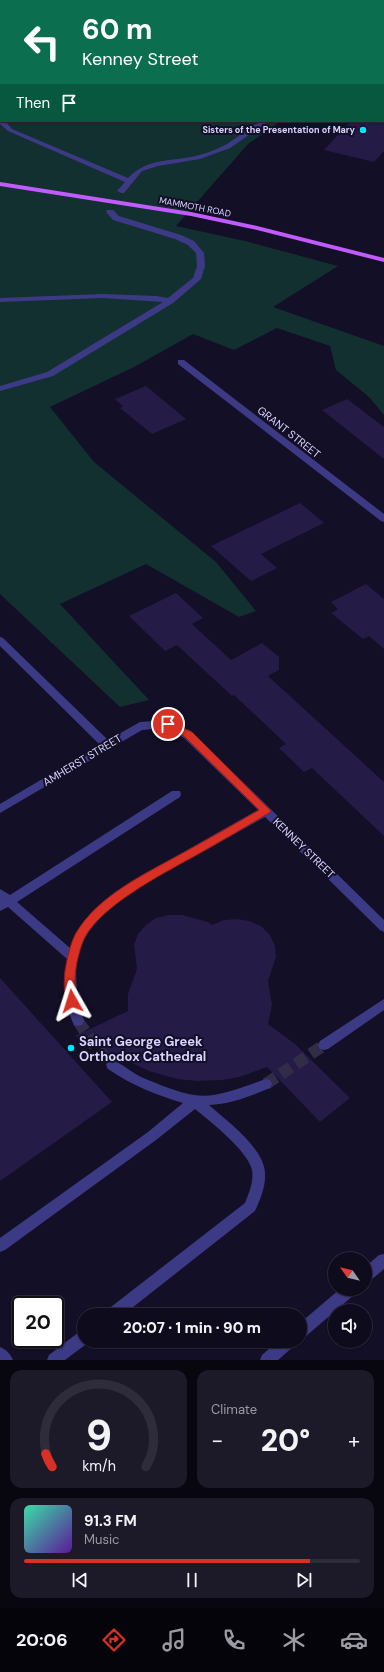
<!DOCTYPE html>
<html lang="en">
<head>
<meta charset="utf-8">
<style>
  body { margin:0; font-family:"DM Sans",sans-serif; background:#1c1929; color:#f1f3f6; height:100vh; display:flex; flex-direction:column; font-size:15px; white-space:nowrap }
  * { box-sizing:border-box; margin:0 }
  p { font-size:13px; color:#9b9ba3 }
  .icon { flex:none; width:22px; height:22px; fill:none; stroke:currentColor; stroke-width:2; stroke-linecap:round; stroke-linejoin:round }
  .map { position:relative; height:1360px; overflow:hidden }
  .sheet { display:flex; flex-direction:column; gap:10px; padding:10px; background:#08060f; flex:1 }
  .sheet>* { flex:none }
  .top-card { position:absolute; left:0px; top:0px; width:384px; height:122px; box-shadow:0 1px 3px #0004,0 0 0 1px #2e2b3b; background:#0b6e4f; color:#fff; overflow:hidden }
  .needle { width:26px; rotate:304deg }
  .fabs { position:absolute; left:328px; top:1252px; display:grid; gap:8px }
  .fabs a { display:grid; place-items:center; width:44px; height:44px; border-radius:50%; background:#0e0b1c; box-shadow:0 1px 3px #0004,0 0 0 1px #2e2b3b; font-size:20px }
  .speed { position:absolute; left:12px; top:1296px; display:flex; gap:8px; font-size:20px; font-weight:700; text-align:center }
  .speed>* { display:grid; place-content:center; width:52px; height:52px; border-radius:50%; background:#0e0b1c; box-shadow:0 1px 3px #0004,0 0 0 1px #2e2b3b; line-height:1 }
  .speed .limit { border:2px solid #111; border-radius:6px; background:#fff; color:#111 }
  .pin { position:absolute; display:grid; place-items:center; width:34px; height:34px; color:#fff; margin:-17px; border:2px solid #fff; border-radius:50%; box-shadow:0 1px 4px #0007 }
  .me { position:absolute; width:44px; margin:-22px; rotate:354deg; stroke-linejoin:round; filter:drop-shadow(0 0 3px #0008) }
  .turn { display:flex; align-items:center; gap:14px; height:84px; padding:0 16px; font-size:18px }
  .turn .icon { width:52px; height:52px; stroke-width:2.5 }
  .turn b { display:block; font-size:28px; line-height:34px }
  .then { display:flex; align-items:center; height:38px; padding:0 16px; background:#0003; gap:8px; font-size:15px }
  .big { font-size:30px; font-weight:800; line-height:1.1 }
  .sheet .widget { flex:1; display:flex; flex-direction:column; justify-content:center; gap:6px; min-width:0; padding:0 14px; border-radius:12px; background:#1c1929 }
  .sheet .dial { align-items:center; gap:0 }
  .dial svg { height:104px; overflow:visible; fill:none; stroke:#2e2b3b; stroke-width:7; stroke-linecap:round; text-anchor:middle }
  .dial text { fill:#f1f3f6; stroke:none }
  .song { display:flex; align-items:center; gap:12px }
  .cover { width:48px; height:48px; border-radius:6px; background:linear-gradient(135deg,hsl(160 70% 55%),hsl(270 70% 35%)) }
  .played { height:4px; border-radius:2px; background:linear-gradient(90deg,#d93025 85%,#2e2b3b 85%) }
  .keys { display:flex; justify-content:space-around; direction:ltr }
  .heat { display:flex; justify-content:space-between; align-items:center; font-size:22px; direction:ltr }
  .sheet .tiles { flex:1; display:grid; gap:10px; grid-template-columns:1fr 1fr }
  .widget:last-child { grid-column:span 2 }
  .trip { position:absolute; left:77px; top:1308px; width:230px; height:40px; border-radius:20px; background:#0e0b1c; box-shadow:0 1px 3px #0004,0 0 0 1px #2e2b3b; font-weight:800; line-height:40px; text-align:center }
  .menu { display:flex; height:64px; justify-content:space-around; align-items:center; background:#06040b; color:#9b9ba3 }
  .menu .icon { width:28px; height:28px }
  .menu .selected { color:#d93025 }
  .menu b { font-size:18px; color:#f1f3f6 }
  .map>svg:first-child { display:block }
  .green { fill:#12302f }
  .building { fill:#241b47 }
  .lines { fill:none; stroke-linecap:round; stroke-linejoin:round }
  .minor-tunnel { stroke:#312d47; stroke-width:12; stroke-dasharray:12 6; stroke-linecap:butt }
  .minor { fill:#3d3a85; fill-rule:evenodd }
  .major { fill:#c25bff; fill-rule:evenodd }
  .route { fill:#d93025; stroke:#8d1f18 }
  .poi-dot { fill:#00e5ff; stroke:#130f26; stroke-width:1.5 }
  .labels { text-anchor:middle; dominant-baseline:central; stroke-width:4; stroke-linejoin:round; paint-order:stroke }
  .far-poi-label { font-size:9px; font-weight:bold; fill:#d9d4ff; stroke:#130f26; text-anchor:end }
  .far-street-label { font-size:9px; fill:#d9d4ff; stroke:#130f26 }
  .street-label { font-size:11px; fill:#d9d4ff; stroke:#130f26 }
  .near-poi-label { font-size:13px; font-weight:bold; fill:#d9d4ff; stroke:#130f26; text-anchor:start }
</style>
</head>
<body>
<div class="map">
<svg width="384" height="1360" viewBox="0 0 384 1360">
  <rect width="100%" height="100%" fill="#130f26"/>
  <!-- green -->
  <polygon class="green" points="0,0 384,0 383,69 383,1 1,1 1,121 281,121 248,144 176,226 245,241 338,266 273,307 384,346 384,415 369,397 336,370 330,346 277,328 234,350 193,334 136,366 50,407 94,462 216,562 256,611 239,617 146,564 60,604 149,700 120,707 0,594"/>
  <!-- building -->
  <g class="building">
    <polygon points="351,121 384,121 384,151 374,162 324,150"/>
    <polygon points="146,386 186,419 152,434 120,408 123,406 115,399"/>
    <polygon points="347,399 384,427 384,459 322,410"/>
    <polygon points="300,503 324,523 261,554 277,568 251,581 211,546"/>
    <polygon points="366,584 384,599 384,649 369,636 363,639 331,613 338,609 331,602"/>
    <polygon points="176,593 203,618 192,624 231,660 262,643 279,657 279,670 268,676 384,782 384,836 312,768 304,772 279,748 286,744 234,695 232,696 177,645 165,651 129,616"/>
    <polygon points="169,915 182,915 208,922 212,925 224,920 237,919 249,921 261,926 270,935 275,946 276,957 268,981 272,1005 268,1024 295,1044 350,1098 320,1122 267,1067 239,1077 222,1080 197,1081 177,1079 149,1071 75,1036 128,1011 128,994 137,969 134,945 138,934 146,925 156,918"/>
    <polygon points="0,978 112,1102 0,1181"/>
  </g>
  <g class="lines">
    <!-- minor-tunnel -->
    <g class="minor-tunnel">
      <polyline points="78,1021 95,1046 112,1065"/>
      <polyline points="266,1084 324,1045"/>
    </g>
    <!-- minor -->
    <g class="minor">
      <rect x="383" y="58" width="1" height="4"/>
      <path d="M0,118L1,121H5L12,129L128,178C149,157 170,162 196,156C204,154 212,151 219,148C236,142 251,121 269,121L230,148L200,159L158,166L142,171L124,193H121L117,191L125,182L8,131L0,124Z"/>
      <polygon points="107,210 113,210 119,216 181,235 194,241 204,253 205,266 201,279 173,303 53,376 0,391 0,386 47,372 163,302 103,298 0,302 0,298 103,294 156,296 168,298 193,278 197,266 196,253 188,245 175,239 113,220 106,212"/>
      <polygon points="178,360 184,360 384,514 384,522 381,521 178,364"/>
      <path d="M0,637L3,638L108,740L140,722L168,720L192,732L384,920V932L380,930L265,817C241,830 217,844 193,857C157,877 106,901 85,938C71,963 76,995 84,1021L82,1025L78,1026L74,1025C64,1005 63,981 67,959L8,907L0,911V889L10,895L172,791H180L181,794L180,797L17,902L70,948C87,899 141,876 184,852C208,838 233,824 258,810L184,738L167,728L142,730L0,813V804L100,745L0,646Z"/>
      <polygon points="384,999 384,1010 328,1049 324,1050 320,1049 318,1045 320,1041"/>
      <path d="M112,1060C123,1064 131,1072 141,1077C158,1084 176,1092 194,1095C217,1099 245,1086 266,1079L270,1080L272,1084L270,1088C251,1096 231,1104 209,1105C227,1121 264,1148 265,1173C266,1186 260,1200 255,1211L123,1315H105L107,1310L245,1203C249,1193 254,1181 252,1170C248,1151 210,1121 195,1109L156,1140L5,1250L0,1252V1238L148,1132L183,1103C154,1094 133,1086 108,1069L106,1065L108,1061Z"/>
      <polygon points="384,1254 384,1269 370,1281 365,1283 365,1267 379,1255"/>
      <polygon points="340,1289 357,1289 355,1294 305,1337 300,1339 300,1323"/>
      <polygon points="84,1330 84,1341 89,1342 65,1360 47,1360 49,1355 79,1332"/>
      <polygon points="278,1341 296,1341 294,1346 278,1360 260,1360 262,1355"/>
      <path d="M0,1347C7,1350 10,1354 13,1360H0Z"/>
    </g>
    <!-- major -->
    <polygon class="major" points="0,182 191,212 257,226 384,258 384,262 257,230 191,216 0,186"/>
  </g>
  <!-- route -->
  <path class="route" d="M168,721L192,732L271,811L269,813C244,828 218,843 193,857C162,874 99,907 84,939C79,951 75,967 75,980C74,988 79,997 75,1004L72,1006L68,1004C63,995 64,981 65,971C67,959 70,944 76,933C98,896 143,875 179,855C206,840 233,825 259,810L185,737L165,727L164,724Z"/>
  <!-- markers -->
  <g class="poi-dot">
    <circle cx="363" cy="130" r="4"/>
    <circle cx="71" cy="1048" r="4"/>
  </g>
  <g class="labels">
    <!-- far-poi labels -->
    <g class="far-poi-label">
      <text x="355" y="130">Sisters of the Presentation of Mary</text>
    </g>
    <!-- far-street labels -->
    <g class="far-street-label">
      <text transform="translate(195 207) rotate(11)">MAMMOTH ROAD</text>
    </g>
    <!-- street labels -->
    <g class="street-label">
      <text transform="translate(289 432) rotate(38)">GRANT STREET</text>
      <text transform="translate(82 760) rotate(-31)">AMHERST STREET</text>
      <text transform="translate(304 848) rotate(44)">KENNEY STREET</text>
    </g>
    <!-- near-poi labels -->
    <g class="near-poi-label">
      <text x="79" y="1041">Saint George Greek<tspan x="79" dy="15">Orthodox Cathedral</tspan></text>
    </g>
  </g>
</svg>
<div class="fabs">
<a><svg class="needle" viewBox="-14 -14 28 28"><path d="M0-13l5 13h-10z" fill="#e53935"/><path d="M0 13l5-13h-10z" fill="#9b9ba3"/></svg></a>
<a><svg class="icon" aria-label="sound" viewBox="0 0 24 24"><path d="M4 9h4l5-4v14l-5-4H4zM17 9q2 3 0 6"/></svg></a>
</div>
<div class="speed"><div class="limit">20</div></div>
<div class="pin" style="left:168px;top:724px;background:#d93025"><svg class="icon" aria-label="arrive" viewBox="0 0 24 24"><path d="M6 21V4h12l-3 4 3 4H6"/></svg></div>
<svg class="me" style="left:72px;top:1001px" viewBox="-20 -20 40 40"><path d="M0-17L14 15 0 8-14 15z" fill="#d93025" stroke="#fff" stroke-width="4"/></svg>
<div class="trip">20:07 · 1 min · 90 m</div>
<div class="top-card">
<div class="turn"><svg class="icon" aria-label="left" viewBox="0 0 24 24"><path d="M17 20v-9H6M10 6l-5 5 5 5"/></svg><div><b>60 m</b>Kenney Street</div></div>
<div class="then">Then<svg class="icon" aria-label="arrive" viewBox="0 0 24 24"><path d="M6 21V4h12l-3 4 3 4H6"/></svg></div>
</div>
</div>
<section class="sheet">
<div class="tiles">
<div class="widget dial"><svg viewBox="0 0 100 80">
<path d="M14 69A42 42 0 1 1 86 69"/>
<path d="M14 69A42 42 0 0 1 9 59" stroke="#d93025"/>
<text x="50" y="56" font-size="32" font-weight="700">9</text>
<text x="50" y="72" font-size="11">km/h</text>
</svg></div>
<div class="widget"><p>Climate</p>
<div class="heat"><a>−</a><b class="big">20°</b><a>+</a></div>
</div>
<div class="widget">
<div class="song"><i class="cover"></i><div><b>91.3 FM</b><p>Music</p></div></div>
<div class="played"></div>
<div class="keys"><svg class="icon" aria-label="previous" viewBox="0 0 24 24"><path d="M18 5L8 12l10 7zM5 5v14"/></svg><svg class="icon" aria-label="pause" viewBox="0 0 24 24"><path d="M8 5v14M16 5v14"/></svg><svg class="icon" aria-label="next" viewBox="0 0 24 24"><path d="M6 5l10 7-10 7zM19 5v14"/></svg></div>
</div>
</div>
</section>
<nav class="menu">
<b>20:06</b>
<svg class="icon selected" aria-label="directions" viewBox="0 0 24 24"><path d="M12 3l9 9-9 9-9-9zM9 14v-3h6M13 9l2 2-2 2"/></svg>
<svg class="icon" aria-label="music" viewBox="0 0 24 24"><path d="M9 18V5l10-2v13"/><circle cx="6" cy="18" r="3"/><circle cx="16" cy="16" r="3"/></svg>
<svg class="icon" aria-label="phone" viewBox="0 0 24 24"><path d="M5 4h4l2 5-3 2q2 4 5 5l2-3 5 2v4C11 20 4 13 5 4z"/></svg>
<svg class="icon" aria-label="climate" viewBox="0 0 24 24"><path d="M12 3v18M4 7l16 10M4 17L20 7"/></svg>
<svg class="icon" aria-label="car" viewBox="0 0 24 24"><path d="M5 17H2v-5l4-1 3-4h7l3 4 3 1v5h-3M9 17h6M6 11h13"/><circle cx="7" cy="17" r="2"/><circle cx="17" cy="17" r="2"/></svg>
</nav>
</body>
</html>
